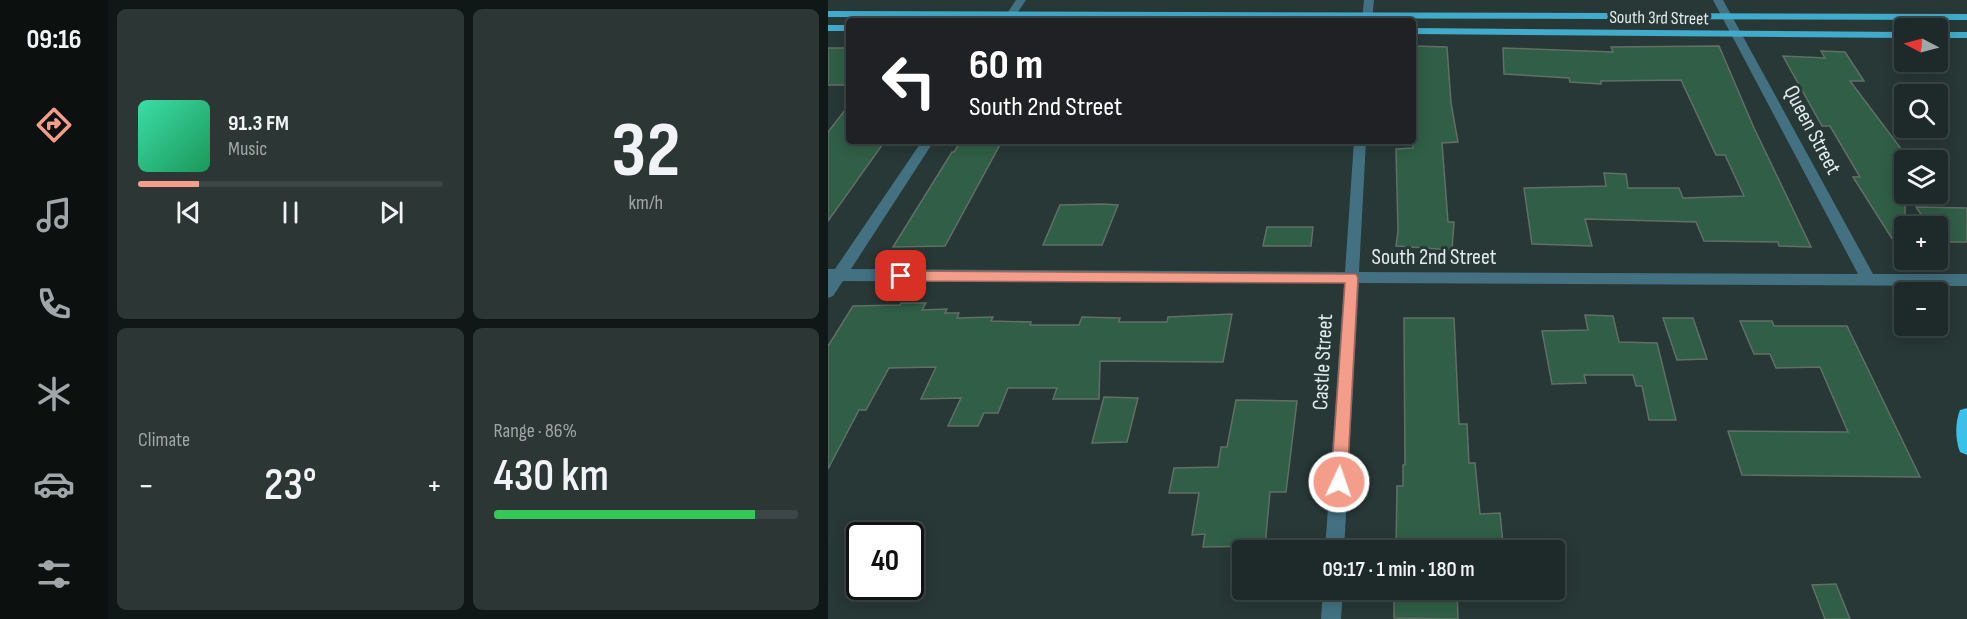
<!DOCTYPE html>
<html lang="en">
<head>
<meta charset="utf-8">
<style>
  body { margin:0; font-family:"Sofia Sans Condensed",sans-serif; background:#2b3635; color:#f1f3f6; height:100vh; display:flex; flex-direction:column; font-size:22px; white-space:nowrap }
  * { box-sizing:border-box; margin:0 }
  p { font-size:20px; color:#a1a7a8 }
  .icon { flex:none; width:33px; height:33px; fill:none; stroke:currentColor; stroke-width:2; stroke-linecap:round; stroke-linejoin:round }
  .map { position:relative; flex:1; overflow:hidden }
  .drawer { display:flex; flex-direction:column; gap:9px; padding:9px; background:#101717; width:720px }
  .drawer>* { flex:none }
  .hud { position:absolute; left:18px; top:18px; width:570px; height:126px; border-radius:6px; box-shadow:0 3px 15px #0003,0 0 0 2px #3c4646; background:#202124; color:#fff; overflow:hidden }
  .needle { width:39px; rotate:276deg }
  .buttons { position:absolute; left:1066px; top:18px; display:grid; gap:12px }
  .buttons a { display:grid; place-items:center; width:54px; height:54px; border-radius:6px; background:#1e2a29; box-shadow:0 3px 15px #0003,0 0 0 2px #3c4646; font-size:30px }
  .speed { position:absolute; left:18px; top:522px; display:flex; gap:12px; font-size:30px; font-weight:700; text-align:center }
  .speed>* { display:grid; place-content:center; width:78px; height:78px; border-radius:50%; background:#1e2a29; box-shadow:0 3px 15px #0003,0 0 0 2px #3c4646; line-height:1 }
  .speed .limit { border:3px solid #111; border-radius:9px; background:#fff; color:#111 }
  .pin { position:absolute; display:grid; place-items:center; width:51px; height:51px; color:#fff; margin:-26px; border-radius:12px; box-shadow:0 3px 9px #0006 }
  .me { position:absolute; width:66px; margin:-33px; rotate:3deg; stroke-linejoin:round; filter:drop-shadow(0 0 4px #0008) }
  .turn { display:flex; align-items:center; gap:21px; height:126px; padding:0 24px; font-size:27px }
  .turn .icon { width:78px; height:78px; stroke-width:2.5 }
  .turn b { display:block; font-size:42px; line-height:51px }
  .big { font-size:45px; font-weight:600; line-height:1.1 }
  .drawer .tile { flex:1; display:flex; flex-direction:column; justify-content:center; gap:9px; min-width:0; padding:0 21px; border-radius:9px; background:#2b3635 }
  .drawer .dial { align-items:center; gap:0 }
  .dial b { font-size:78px; line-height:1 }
  .song { display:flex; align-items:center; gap:18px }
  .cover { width:72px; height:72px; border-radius:9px; background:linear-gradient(135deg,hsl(160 70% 55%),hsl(150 70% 35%)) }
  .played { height:6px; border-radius:3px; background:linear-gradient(90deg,#f49d8b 20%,#3c4646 20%) }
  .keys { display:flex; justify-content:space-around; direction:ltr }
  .heat { display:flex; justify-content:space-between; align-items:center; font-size:33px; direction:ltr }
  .charge { height:9px; border-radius:4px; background:linear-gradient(90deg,#34c759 86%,#3c4646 0) }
  .drawer .tiles { flex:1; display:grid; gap:9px; grid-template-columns:repeat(2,1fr) }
  .trip { position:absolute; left:404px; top:540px; width:333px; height:60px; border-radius:6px; background:#1e2a29; box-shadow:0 3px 15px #0003,0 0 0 2px #3c4646; font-weight:600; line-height:60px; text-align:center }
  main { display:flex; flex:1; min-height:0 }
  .tabs { display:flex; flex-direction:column; width:108px; justify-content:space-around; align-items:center; background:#0c1110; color:#a1a7a8 }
  .tabs .icon { width:42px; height:42px }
  .tabs .selected { color:#f49d8b }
  .tabs b { font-size:27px; color:#f1f3f6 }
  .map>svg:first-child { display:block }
  .building { fill:#305e46; stroke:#626f67; stroke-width:1.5 }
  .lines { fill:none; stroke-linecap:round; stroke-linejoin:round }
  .minor { fill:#437181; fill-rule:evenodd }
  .major { fill:#41abcc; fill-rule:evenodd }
  .highway { fill:#3bc1e9; fill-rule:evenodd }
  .route { fill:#f49d8b; stroke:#9f665a; stroke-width:1.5 }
  .labels { text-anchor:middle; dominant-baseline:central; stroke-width:6; stroke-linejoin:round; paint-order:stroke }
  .far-street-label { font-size:18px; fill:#e2eceb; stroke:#283837 }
  .street-label { font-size:22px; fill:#e2eceb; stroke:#283837 }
</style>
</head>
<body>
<main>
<nav class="tabs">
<b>09:16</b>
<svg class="icon selected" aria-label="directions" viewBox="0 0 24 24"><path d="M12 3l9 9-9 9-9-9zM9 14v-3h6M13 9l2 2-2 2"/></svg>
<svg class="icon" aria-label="music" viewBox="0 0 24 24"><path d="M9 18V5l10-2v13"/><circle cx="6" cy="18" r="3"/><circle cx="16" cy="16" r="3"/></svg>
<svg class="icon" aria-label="phone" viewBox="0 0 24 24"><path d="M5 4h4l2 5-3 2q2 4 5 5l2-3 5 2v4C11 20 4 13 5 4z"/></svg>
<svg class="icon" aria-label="climate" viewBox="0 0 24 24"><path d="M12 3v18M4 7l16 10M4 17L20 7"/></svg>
<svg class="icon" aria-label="car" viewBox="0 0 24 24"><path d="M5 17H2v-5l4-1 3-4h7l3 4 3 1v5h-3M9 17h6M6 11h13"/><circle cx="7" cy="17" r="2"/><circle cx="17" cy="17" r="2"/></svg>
<svg class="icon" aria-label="filters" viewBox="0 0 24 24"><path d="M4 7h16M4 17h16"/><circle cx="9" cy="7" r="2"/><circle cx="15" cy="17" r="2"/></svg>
</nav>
<section class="drawer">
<div class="tiles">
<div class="tile">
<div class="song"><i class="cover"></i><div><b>91.3 FM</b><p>Music</p></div></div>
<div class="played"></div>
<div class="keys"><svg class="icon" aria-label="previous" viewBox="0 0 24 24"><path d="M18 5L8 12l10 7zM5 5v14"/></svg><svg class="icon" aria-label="pause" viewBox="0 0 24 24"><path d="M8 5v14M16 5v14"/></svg><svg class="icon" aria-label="next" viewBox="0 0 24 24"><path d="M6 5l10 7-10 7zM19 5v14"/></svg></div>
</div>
<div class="tile dial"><b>32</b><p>km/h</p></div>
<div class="tile"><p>Climate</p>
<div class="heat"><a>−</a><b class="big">23°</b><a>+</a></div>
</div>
<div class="tile"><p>Range · 86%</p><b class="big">430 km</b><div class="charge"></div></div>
</div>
</section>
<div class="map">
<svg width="1139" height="619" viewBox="0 0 1139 619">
  <rect width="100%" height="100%" fill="#283837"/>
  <!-- building -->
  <g class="building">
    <polygon points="585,46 619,47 623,103 630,142 614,143 620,222 626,222 624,250 568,246 570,231 568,149 585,148"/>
    <polygon points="891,46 926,128 983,247 951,246 950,242 876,241 868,222 757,219 764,246 704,244 696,188 778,186 776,173 798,174 800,188 851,188 855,198 916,196 897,155 888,155 853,80 773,81 773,84 742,82 741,78 676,74 675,48 785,52 783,47"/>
    <rect x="0" y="48" width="21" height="37"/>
    <polygon points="993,51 1017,52 1036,81 1022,81 1077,154 1077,259 1025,177 1032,177 1002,126 994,126 955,56 997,58"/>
    <polygon points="21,105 21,141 57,141 0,221 0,132"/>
    <polygon points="133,141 174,141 117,246 65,247 124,152 126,152"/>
    <polygon points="274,204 290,205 274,245 215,245 232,205"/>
    <polygon points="1088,207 1139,208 1139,242 1111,242 1110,226 1101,226"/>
    <polygon points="439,227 485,227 483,246 435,246"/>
    <polygon points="73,303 98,303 94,310 119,309 117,313 131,313 129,318 165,317 163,321 203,322 202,325 251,325 254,317 292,318 291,322 339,322 340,317 404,314 395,362 272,361 271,399 225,399 229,388 180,388 170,413 156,413 150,426 120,426 133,398 93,399 108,367 61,368 38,410 31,410 0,469 0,346 25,306 72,305"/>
    <polygon points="757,315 785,316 791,342 829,343 848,420 821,420 814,386 808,386 805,375 756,375 758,383 724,384 714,331 760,330"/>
    <polygon points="576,318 626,318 631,424 639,424 641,463 647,463 652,514 672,513 675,544 627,545 627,550 568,550 569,486 575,486 575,465 577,465"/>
    <polygon points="835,318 865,318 879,359 849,360"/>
    <polygon points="912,321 944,321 946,326 1019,326 1092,477 914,475 900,431 1020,432 992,367 948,368 942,354 926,354"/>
    <polygon points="276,397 310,398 299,442 264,443"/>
    <polygon points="408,400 469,401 458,492 442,492 437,546 375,547 377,534 364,535 371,493 341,493 346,468 390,467 393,447 399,447"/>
    <polygon points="1008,584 1022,619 997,619 984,585"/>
    <polygon points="566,590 629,590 630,619 566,618"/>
  </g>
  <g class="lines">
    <!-- minor -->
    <g class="minor">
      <polygon points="188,0 198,0 184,21 174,21"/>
      <polygon points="536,0 546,0 544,21 534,21"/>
      <polygon points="885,0 895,0 1045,274 1139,274 1139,286 531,283 516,550 497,550 516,283 15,281 5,296 0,298 0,269 7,269 94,141 106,141 23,269 517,272 526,141 538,141 531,272 1030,274"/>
      <polygon points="495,590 515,590 513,619 493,619"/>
    </g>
    <!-- major -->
    <g class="major">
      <polygon points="0,11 1139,14 1139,20 0,17"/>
      <rect x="0" y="25" width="21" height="6"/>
      <polygon points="585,28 1077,32 1077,38 585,34"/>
      <rect x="1110" y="32" width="29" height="6"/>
    </g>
    <!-- highway -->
    <path class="highway" d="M1139,408V455L1132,452C1127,440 1127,422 1132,410Z"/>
  </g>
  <!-- route -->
  <polygon class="route" points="73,271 528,274 530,278 519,482 517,488 511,490 506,488 503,482 517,283 73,281 66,276"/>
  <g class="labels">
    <!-- far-street labels -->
    <g class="far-street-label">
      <text transform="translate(831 18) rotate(1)">South 3rd Street</text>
    </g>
    <!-- street labels -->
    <g class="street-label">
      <text transform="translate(984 130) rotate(62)">Queen Street</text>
      <text x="606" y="257">South 2nd Street</text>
      <text transform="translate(495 362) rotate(-87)">Castle Street</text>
    </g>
  </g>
</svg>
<div class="buttons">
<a><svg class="needle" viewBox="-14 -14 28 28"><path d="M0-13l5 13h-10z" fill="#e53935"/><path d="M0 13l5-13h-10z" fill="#a1a7a8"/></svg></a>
<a><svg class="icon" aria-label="search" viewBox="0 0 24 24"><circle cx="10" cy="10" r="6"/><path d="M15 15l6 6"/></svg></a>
<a><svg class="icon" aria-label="layers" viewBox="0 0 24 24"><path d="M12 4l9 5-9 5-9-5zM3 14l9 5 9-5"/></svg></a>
<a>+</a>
<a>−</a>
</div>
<div class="speed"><div class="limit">40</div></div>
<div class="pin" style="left:73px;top:276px;background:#d93025"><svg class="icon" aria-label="arrive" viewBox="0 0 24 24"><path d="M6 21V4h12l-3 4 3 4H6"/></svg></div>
<svg class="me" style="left:511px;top:482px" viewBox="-20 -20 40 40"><circle r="17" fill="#f49d8b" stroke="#fff" stroke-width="3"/><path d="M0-11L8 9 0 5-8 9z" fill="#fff"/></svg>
<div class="trip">09:17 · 1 min · 180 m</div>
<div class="hud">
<div class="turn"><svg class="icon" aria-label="left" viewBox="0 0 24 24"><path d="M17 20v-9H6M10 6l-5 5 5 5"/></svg><div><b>60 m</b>South 2nd Street</div></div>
</div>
</div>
</main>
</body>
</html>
